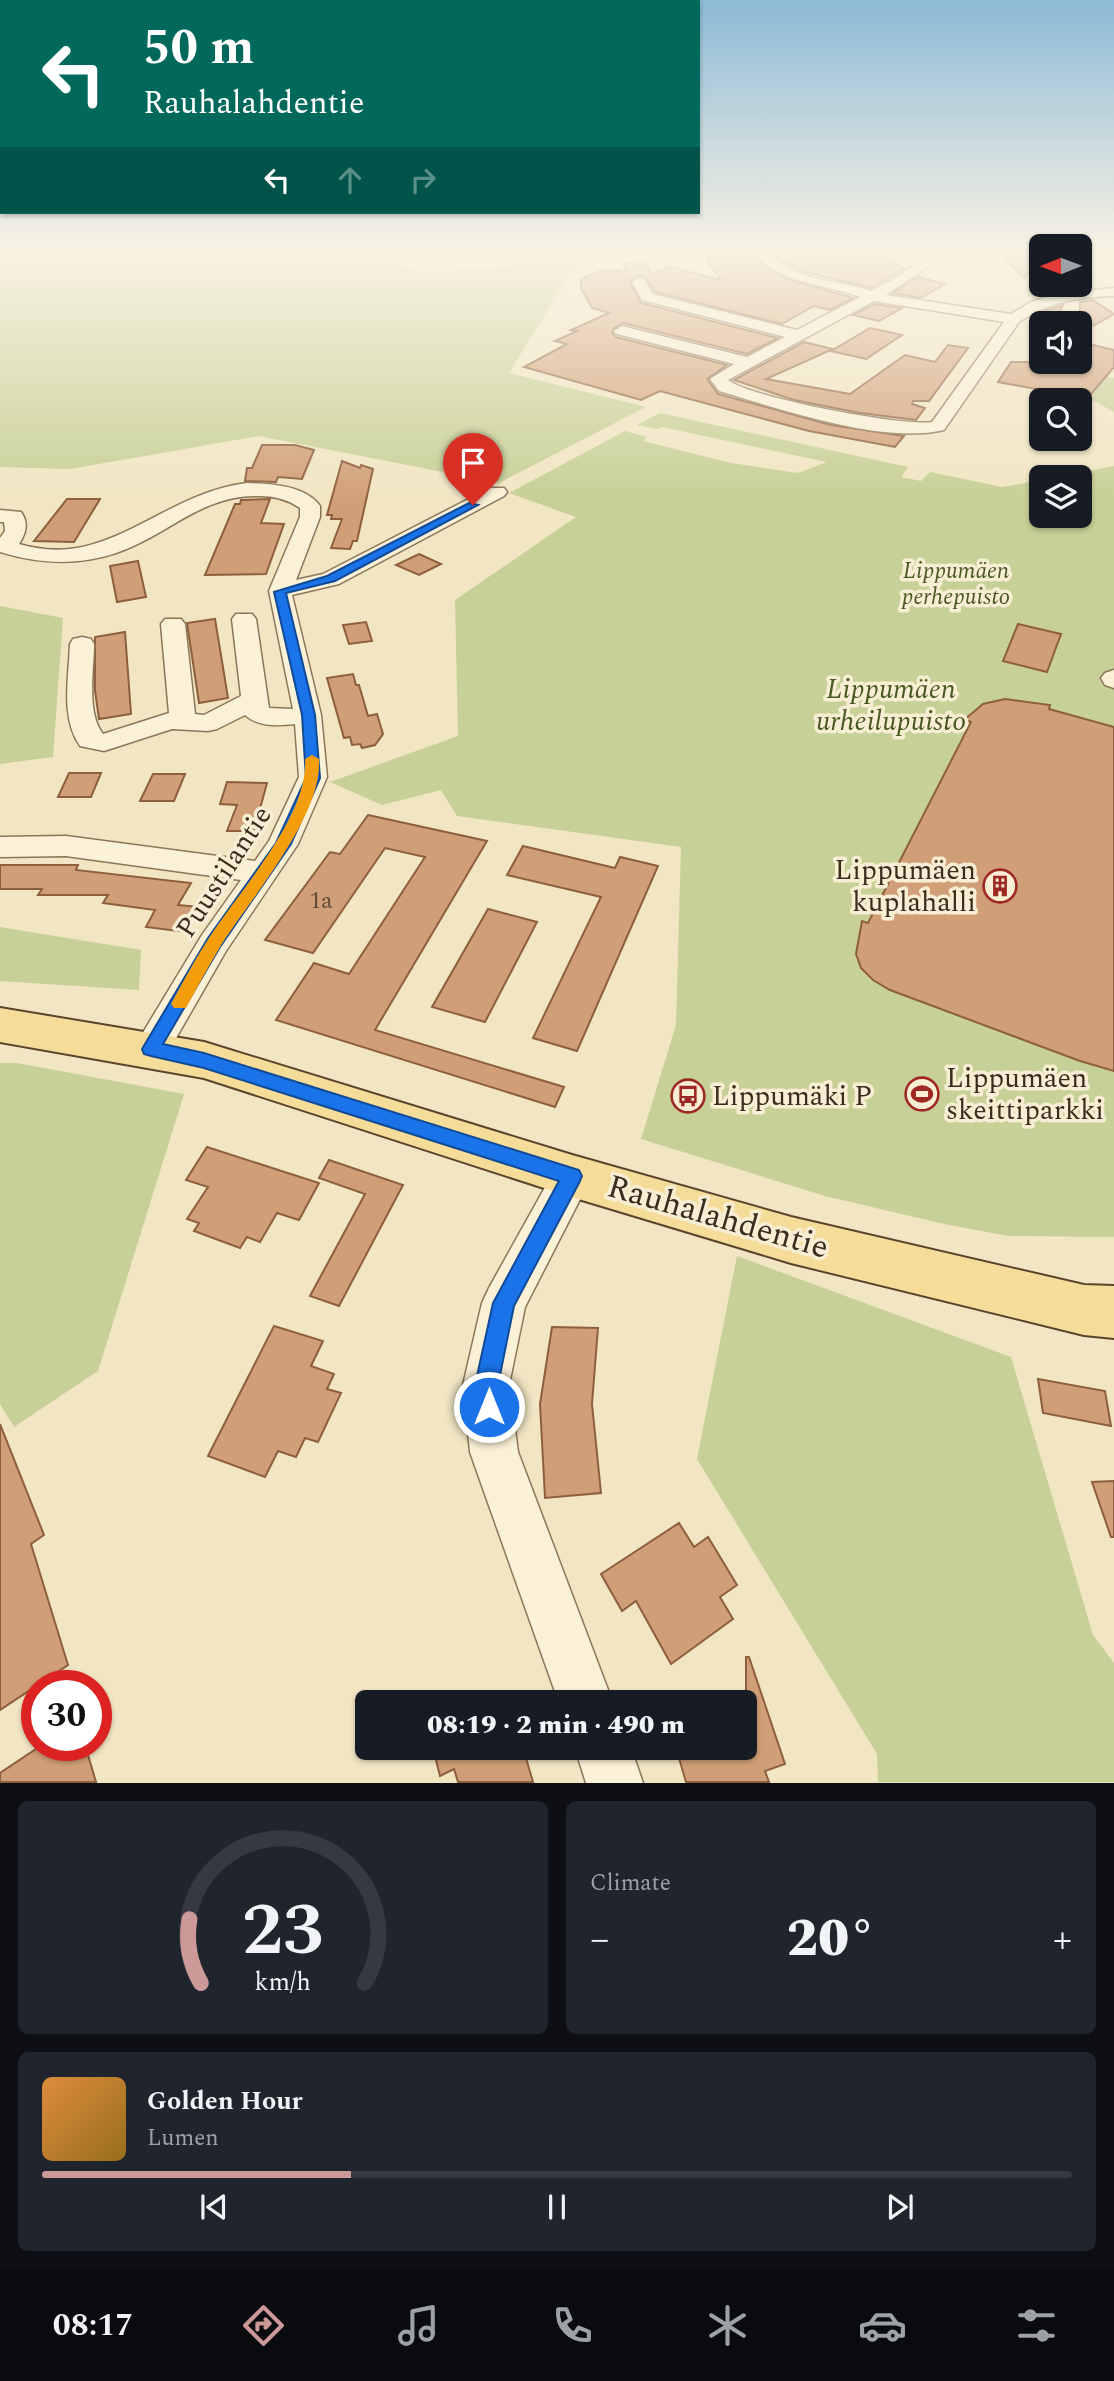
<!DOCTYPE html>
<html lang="en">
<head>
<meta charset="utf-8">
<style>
  body { margin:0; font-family:Spectral,serif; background:#20242c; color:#f1f3f6; height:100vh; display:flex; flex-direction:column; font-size:26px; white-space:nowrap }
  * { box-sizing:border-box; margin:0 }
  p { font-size:23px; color:#9ea1a6 }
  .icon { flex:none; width:38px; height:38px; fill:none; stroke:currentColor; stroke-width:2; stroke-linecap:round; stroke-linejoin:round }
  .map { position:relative; height:1783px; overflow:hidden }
  .details { display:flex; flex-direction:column; gap:18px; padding:18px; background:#0d0f14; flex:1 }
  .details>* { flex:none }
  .top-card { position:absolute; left:0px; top:0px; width:700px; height:214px; box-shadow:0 2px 5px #0004; background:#00695c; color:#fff; overflow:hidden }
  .needle { width:46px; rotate:269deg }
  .controls { position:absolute; left:1029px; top:234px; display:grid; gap:14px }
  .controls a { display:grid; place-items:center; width:63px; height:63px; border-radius:10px; background:#171b24; box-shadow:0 2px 5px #0004; font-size:35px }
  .speed { position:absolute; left:21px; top:1670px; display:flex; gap:14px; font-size:35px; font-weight:700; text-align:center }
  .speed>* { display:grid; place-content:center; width:91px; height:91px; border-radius:50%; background:#171b24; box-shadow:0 2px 5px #0004; line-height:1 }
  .speed .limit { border:10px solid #d22; background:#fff; color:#111 }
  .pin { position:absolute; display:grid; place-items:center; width:60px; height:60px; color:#fff; margin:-72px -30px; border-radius:50% 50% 50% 0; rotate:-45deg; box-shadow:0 0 7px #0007 }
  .pin .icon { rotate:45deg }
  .me { position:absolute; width:77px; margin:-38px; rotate:0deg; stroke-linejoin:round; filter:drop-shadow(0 0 5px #0008) }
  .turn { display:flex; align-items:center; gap:24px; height:147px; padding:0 28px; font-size:32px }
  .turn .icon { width:91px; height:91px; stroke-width:2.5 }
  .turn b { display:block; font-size:49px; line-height:60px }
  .lanes { display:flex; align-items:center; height:66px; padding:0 28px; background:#0003; justify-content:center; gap:35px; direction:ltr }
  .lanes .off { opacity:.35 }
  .big { font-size:52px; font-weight:800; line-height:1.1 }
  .details .widget { flex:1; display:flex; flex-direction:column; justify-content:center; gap:10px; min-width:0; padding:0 24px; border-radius:10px; background:#20242c }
  .details .dial { align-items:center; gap:0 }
  .dial svg { height:182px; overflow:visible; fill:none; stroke:#363941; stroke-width:7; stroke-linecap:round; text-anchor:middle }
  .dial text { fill:#f1f3f6; stroke:none }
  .song { display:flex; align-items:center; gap:21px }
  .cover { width:84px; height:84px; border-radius:10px; background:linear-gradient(135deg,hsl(30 70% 55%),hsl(40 70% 35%)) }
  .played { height:7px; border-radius:4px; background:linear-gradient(90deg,#cc9898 30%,#363941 30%) }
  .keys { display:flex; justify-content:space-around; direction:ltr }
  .heat { display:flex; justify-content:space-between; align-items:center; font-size:38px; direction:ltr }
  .details .tiles { flex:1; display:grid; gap:18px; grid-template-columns:1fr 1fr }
  .widget:last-child { grid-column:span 2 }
  .trip { position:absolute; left:355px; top:1690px; width:402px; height:70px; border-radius:10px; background:#171b24; box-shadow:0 2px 5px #0004; font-weight:800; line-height:70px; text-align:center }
  .menu { display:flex; height:112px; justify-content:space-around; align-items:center; background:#090b0e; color:#9ea1a6 }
  .menu .icon { width:49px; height:49px }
  .menu .selected { color:#cc9898 }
  .menu b { font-size:32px; color:#f1f3f6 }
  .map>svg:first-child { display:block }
  .green { fill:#c7d096 }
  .building { fill:#d19f77; stroke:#8d5f3d; stroke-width:2 }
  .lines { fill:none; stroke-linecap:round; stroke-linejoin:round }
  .minor-casing { stroke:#8c7659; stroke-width:3 }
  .major-casing { stroke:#5a442d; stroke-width:4 }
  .minor { fill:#fbf1d7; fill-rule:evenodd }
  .major { fill:#f6dc99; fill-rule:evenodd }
  .route { fill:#1a73e8; stroke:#114b97; stroke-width:2 }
  .slow { fill:#f59e0b }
  .labels { text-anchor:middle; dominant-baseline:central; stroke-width:7; stroke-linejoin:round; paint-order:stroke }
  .far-park-label { font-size:23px; font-style:italic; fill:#4a5923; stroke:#f8eed3 }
  .number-label { font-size:24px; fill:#604a34 }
  .park-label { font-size:28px; font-style:italic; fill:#4a5923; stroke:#f8eed3 }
  .poi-label { font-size:28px; fill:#3b2d1e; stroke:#f8eed3; text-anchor:start }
  .street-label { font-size:28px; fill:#3b2d1e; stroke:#f8eed3 }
  .near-street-label { font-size:33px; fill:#3b2d1e; stroke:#f8eed3 }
</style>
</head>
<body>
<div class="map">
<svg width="1114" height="1783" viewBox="0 0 1114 1783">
  <rect width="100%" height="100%" fill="#f1e5c3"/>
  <!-- green -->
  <g class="green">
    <polygon points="0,251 348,251 425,273 515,266 530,251 669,251 575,266 509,373 646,407 499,483 259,436 70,469 0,467"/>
    <polygon points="1085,371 1114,378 1114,412 1067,386"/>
    <polygon points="660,413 908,467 901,477 921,481 930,472 1002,487 1041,480 1041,516 1080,516 1080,478 1052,478 1114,466 1114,1237 1008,1236 944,1224 825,1196 641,1139 676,1025 681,847 457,816 441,790 382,805 330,782 458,736 455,600 576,517 509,493 625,431 647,437 643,441 731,463 798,473 827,462 662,427 658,429 637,425"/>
    <polygon points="0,606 63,618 53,757 0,764"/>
    <polygon points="0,927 141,950 139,990 0,981"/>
    <polygon points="0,1063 17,1063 184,1094 98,1371 14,1427 0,1404"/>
    <polygon points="737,1256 1011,1357 1093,1635 1114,1663 1114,1782 878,1782 877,1754 697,1459"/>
  </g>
  <!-- building -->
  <g class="building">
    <polygon points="704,251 749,251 761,264 787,279 853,298 830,310 814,306 782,324 655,292 646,278 640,275 629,281 641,303 778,338 747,354 623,323 613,329 612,333 616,337 727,365 707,379 718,394 831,425 904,436 895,447 809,431 660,391 641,400 524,367 567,344 555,341 577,331 571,330 609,313 592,308 581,288 581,279 600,271 626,270 622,263 644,262 652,274 671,267 721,280 709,264 711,264 707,259 710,259"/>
    <polygon points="767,251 876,251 904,269 871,288 801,271"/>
    <polygon points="1001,255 1041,255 1024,278"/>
    <polygon points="918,277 945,284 920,298 893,293"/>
    <polygon points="1093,300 1114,314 1080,333 1080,302"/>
    <polygon points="874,304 902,308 879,321 853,315"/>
    <polygon points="1063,305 1053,322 1032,317 1042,312"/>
    <polygon points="870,328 902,335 866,359 831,351"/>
    <polygon points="804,342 833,349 766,379 850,394 905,355 935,362 948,345 968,348 929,401 913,401 912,404 925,408 916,420 860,413 794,400 734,380"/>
    <polygon points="1080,342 1114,350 1114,367 1080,407 1080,391 1074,396 998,382 1011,362 1080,362"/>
    <polygon points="262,445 295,445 314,450 302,479 278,477 276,482 245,481 247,468 252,468"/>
    <polygon points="342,461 360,468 361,465 373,469 357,541 353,541 350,549 331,548 342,519 331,519 332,515 327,515"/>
    <polygon points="67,499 100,499 74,542 34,541"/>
    <polygon points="270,499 261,523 284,524 266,574 205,575 235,504 240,504 241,500"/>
    <polygon points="419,554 441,564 419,575 396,565"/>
    <polygon points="138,561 146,597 117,602 110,566"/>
    <polygon points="215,619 228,698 199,703 187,623"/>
    <polygon points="366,622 372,641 349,644 343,625"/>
    <polygon points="1018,624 1061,634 1047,672 1003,661"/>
    <polygon points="125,632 131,714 99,719 95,691 95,637"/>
    <polygon points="353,674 356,685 359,685 368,716 377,714 383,734 375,745 362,748 360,744 352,745 350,737 344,738 327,678"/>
    <polygon points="1005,699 1050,705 1049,709 1114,727 1114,1071 1080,1061 890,990 873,980 861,968 856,954 862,921 868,923 971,722 964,720 983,704"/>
    <polygon points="69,773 101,773 91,797 58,797"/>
    <polygon points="153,774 185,774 174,801 140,801"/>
    <polygon points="227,782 267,783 254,831 227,831 237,805 220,804"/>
    <polygon points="368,815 487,841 375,1030 564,1087 555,1107 276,1020 314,963 349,974 425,857 385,848 313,953 265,940 330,852 340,854"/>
    <polygon points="523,846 615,868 620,857 658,866 577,1051 533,1038 601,897 507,875"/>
    <polygon points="0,865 78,865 76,870 191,883 178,905 200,907 186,932 146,927 155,910 103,903 108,895 38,895 42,889 0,889"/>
    <polygon points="488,909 537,922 485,1022 432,1007"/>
    <polygon points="207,1147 319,1183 299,1220 277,1213 260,1242 247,1237 240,1248 194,1231 199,1223 187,1219 208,1187 186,1180"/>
    <polygon points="329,1160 403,1185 339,1306 310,1296 365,1194 319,1178"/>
    <polygon points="274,1326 323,1341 311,1366 334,1374 327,1389 341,1393 318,1442 305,1438 296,1457 278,1451 265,1477 208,1456"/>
    <polygon points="552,1327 598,1328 592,1404 601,1493 545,1498 540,1404"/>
    <polygon points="1038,1379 1105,1391 1111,1426 1043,1413"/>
    <polygon points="0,1424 44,1535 31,1544 68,1665 0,1710"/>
    <polygon points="1114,1481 1114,1537 1111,1537 1092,1482"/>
    <polygon points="679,1523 694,1547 708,1537 737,1585 720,1597 733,1619 671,1664 636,1601 622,1611 601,1574"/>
    <polygon points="746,1657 749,1657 785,1764 765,1771 769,1782 686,1782 676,1748 746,1748"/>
    <polygon points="42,1745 85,1745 96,1782 0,1782 0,1773"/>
    <polygon points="433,1748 523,1748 533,1782 458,1782 454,1769 440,1776"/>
  </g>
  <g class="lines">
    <defs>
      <g id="minor">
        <path d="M751,251C771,251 773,260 790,269C815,282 845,282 871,291L896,278L932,251H952L886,295L1011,314L1031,302L1057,294L1114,288V296C1079,297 1048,302 1019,322L944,430C883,445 780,409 719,391L710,379L734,364L617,334L614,331L622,326L747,357L785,337L642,300L632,282L639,278L644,279L653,294L797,330L860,297C821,283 781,285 751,251ZM874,301L1004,322L932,422C903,427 748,397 728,380Z"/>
        <path d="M247,483C271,484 305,485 320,506V517L296,580L323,574L490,488H504L507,492L504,496L339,584L292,595L321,715L327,777L298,844L226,951L164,1059L151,1063L138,1059L133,1049L202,935L241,880L66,856L0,857V837L66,836L255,861L269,841L299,777L295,724C279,726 258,727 245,715L217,729L208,731L172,729L104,751L80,746C60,717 69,677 70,644L73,639L82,637L91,639L94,644C94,670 86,713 103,734L169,713L161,624L165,619H181L185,624L195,714L204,715L241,696L232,619L236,614H252L256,619L269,708L293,709L269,591L300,517V508C287,499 274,496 259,496C202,494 167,536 116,553C77,566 39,564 0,552V538L5,531L4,522H0V510L21,512C29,523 26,533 19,544C109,571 161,493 247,483Z"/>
        <polygon points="1114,670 1114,688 1105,685 1101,678 1105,673"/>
        <polygon points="572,1159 586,1164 592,1176 525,1307 509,1385 518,1452 613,1703 559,1703 470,1452 463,1385 482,1303 489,1288 558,1164"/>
        <polygon points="575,1748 631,1748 643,1783 586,1783"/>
      </g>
      <polygon id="major" points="0,1008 204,1042 572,1155 791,1217 1084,1285 1114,1286 1114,1338 1084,1335 791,1263 572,1197 204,1078 0,1042"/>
    </defs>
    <!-- minor casing -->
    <use href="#minor" class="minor-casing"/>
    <!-- major casing -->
    <use href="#major" class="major-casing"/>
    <!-- minor -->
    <use href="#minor" class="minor"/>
    <!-- major -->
    <use href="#major" class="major"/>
  </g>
  <!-- sky -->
  <linearGradient id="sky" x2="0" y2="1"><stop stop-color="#8dbad6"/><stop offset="0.5" stop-color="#f9f3e4"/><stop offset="1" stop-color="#f9f3e4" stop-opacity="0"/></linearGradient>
  <rect width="1114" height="501" fill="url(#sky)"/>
  <!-- route -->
  <polygon class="route" points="469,503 478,505 335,581 286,593 315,715 320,778 291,844 220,947 163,1044 204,1053 579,1170 582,1176 579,1183 514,1306 498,1385 501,1407 497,1416 489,1419 481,1416 475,1385 493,1303 559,1181 204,1068 151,1056 144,1054 142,1049 208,938 276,843 306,778 302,715 274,592 327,576"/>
  <!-- slow -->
  <path class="slow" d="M312,755L319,759C323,816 250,899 220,947C208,967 197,988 186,1008H174L171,1004C183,982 195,959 209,938C239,891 309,816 305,759Z"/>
  <!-- icons -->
  <defs>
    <symbol id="building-ring" viewBox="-11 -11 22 22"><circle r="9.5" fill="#f8eed3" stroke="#9f2825" stroke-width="1.5"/><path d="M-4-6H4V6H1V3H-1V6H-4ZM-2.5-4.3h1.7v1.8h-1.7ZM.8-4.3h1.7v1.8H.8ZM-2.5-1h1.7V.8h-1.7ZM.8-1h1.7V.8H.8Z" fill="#9f2825"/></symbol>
    <symbol id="stadium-ring" viewBox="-11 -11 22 22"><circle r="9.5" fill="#f8eed3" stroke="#9f2825" stroke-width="1.5"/><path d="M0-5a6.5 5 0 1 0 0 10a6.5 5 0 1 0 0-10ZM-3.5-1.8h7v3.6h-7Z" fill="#9f2825"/></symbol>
    <symbol id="bus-ring" viewBox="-11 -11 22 22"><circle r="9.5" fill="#f8eed3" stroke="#9f2825" stroke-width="1.5"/><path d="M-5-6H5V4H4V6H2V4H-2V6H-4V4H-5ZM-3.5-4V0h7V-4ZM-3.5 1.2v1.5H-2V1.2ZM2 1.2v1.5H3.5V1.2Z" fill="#9f2825"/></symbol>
  </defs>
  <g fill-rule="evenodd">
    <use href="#building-ring" x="981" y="867" width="38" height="38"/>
    <use href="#stadium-ring" x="903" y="1075" width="38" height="38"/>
    <use href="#bus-ring" x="669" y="1077" width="38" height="38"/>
  </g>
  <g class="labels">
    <!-- far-park labels -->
    <g class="far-park-label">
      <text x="956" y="571">Lippumäen<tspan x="956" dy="26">perhepuisto</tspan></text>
    </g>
    <!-- number labels -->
    <g class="number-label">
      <text x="321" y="901">1a</text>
    </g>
    <!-- park labels -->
    <g class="park-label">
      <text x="891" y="689">Lippumäen<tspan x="891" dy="32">urheilupuisto</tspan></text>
    </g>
    <!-- poi labels -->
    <g class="poi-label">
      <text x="976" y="870" text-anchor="end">Lippumäen<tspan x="976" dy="32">kuplahalli</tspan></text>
      <text x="946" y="1078">Lippumäen<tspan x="946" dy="32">skeittiparkki</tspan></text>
      <text x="712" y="1096">Lippumäki P</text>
    </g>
    <!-- street labels -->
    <g class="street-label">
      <text transform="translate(224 872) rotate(-57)">Puustilantie</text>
    </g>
    <!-- near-street labels -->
    <g class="near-street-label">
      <text transform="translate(718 1217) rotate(16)">Rauhalahdentie</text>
    </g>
  </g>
</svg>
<div class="controls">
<a><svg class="needle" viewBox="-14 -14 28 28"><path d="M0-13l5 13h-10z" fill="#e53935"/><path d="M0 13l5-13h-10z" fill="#9ea1a6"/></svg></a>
<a><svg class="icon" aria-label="sound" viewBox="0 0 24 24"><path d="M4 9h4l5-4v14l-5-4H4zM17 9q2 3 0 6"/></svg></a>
<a><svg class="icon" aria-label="search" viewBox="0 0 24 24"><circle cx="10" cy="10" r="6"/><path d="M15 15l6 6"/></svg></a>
<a><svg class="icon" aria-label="layers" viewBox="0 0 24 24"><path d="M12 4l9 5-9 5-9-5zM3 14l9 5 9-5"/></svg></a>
</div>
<div class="speed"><div class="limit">30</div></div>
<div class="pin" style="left:473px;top:505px;background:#d93025"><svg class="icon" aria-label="arrive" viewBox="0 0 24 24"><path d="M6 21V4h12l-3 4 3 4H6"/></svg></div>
<svg class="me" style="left:489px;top:1407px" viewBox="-20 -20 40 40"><circle r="17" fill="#1a73e8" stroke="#fff" stroke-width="3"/><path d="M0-11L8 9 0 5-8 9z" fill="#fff"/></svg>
<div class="trip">08:19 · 2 min · 490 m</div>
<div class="top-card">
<div class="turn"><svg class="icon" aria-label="left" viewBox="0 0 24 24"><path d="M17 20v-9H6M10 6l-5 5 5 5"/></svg><div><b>50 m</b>Rauhalahdentie</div></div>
<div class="lanes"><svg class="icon" aria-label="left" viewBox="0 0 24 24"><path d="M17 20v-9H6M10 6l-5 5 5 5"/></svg><svg class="icon off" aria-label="ahead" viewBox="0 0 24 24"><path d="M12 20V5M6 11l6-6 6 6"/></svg><svg class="icon off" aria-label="right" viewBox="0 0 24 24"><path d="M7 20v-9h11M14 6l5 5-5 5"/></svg></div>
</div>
</div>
<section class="details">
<div class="tiles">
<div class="widget dial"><svg viewBox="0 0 100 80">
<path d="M14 69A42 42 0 1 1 86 69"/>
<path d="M14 69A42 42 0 0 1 9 41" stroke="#cc9898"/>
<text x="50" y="56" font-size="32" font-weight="700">23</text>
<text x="50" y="72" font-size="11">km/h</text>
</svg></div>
<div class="widget"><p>Climate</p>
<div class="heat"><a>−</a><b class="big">20°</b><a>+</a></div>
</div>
<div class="widget">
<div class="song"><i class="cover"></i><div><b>Golden Hour</b><p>Lumen</p></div></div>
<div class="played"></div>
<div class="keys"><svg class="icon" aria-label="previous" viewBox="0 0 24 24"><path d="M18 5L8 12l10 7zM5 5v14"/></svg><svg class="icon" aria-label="pause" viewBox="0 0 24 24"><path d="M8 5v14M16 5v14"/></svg><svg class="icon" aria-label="next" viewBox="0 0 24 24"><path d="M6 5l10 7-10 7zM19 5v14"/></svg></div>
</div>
</div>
</section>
<nav class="menu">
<b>08:17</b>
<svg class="icon selected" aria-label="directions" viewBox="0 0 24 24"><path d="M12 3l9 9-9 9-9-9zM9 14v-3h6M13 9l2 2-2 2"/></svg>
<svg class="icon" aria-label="music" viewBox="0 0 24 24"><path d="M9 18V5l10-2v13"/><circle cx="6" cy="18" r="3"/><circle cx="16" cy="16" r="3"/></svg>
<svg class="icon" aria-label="phone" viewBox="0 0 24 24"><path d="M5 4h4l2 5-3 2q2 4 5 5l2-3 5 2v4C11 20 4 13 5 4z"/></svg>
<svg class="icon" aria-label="climate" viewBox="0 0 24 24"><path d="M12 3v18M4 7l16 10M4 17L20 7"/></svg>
<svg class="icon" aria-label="car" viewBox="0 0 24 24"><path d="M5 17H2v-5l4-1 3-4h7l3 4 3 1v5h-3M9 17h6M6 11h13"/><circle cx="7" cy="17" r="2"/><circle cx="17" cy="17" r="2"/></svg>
<svg class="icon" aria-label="filters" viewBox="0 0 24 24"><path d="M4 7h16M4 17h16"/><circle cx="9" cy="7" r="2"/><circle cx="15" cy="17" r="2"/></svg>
</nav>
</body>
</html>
